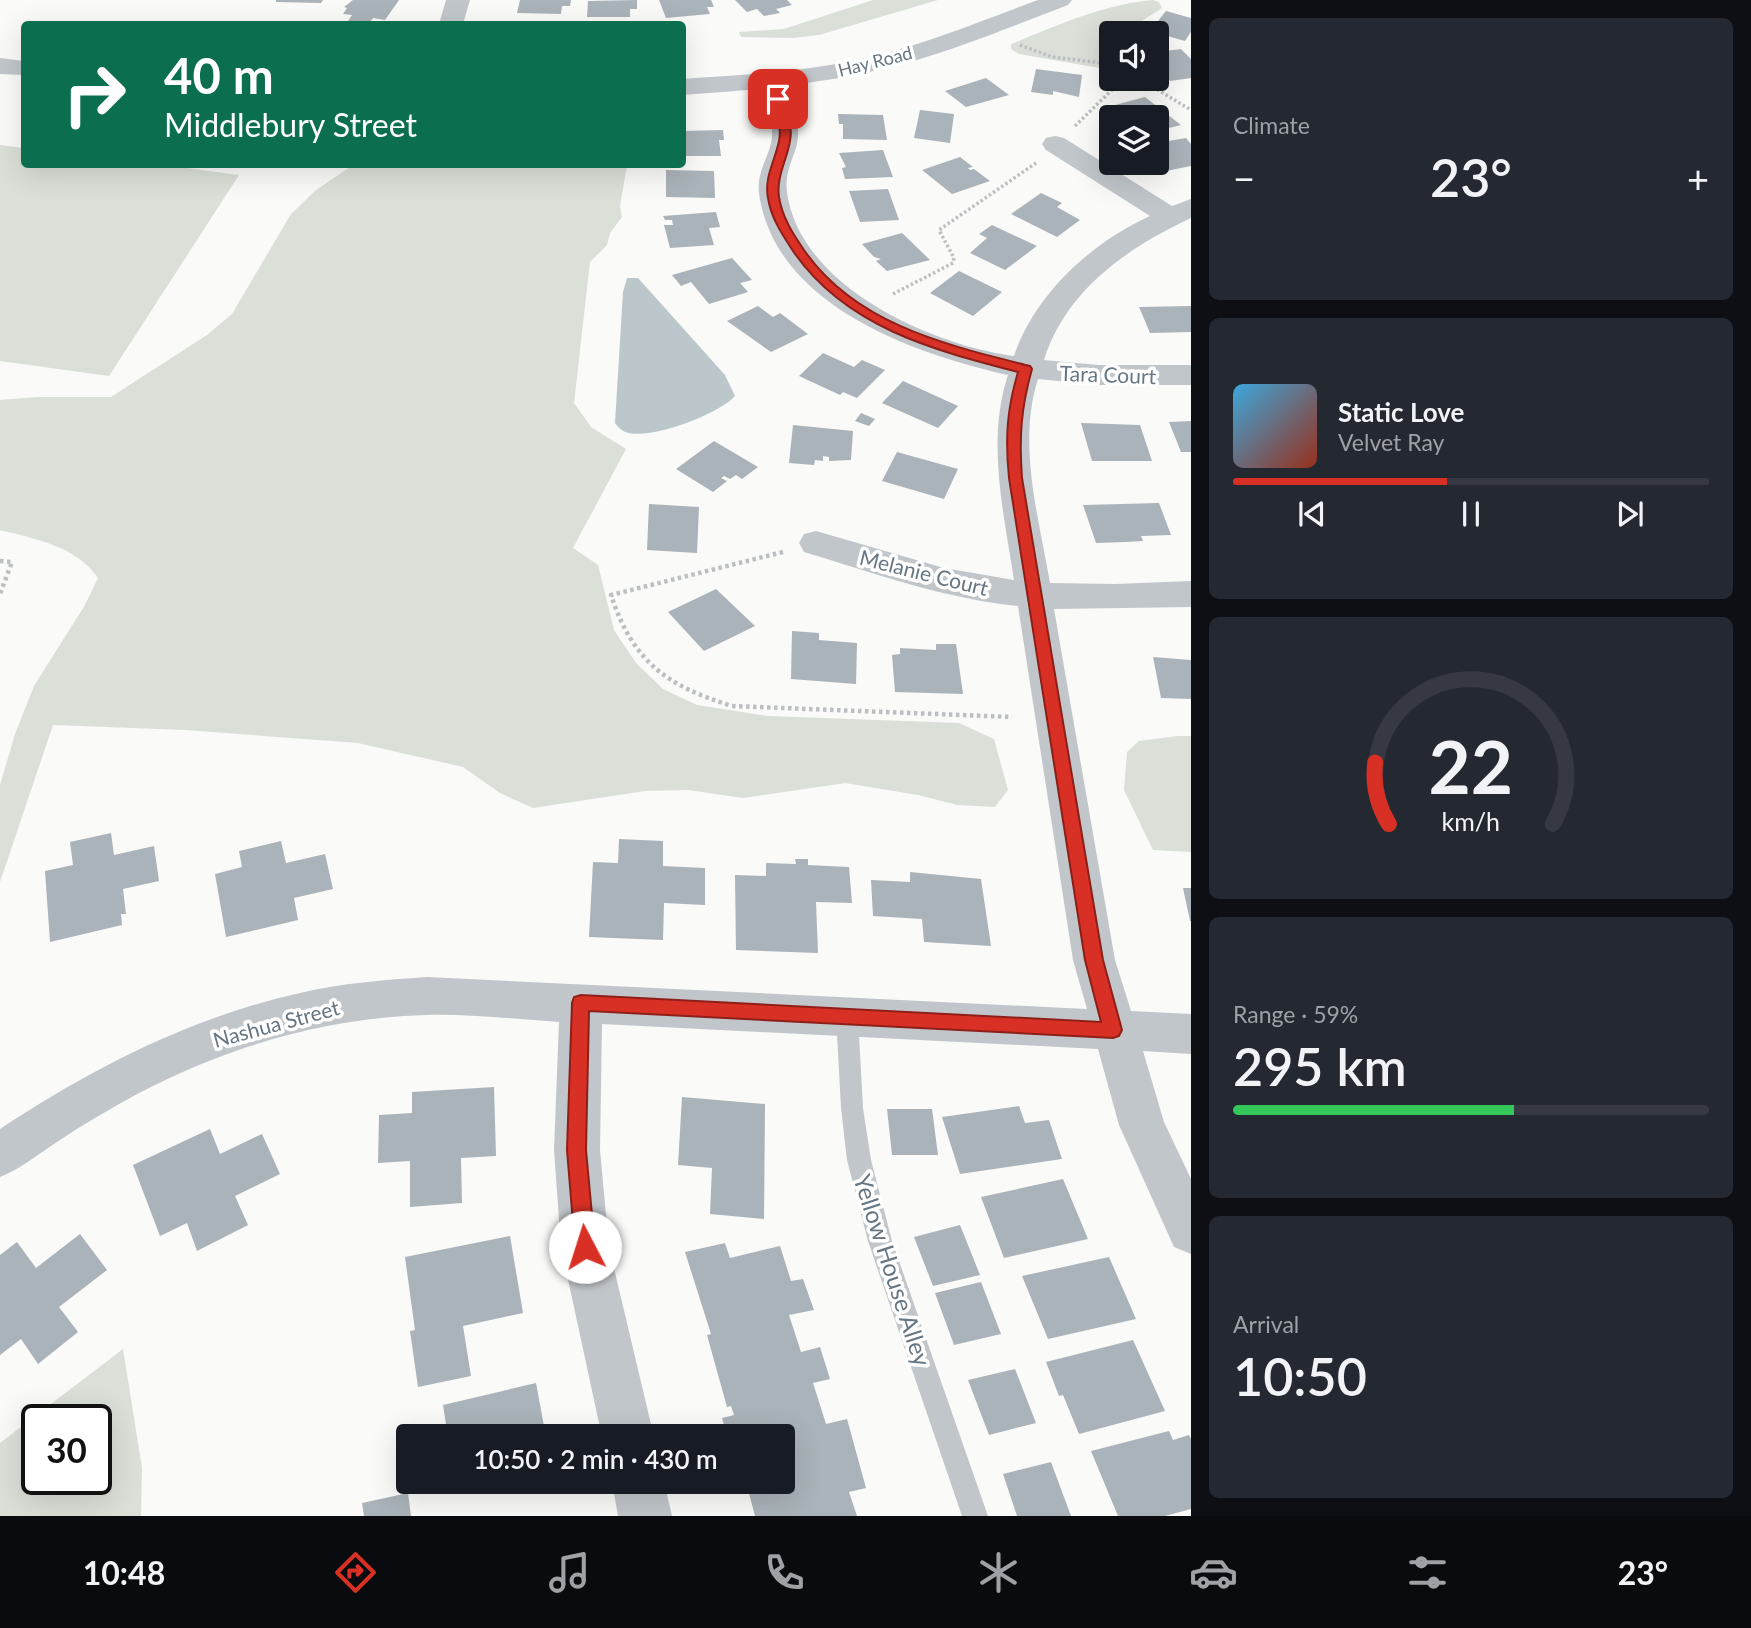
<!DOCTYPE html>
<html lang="en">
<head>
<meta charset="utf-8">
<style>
  body { margin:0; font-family:Lato,sans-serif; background:#242831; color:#f1f3f6; height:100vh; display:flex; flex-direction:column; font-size:26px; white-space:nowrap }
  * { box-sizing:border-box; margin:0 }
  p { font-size:23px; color:#9ea1a6 }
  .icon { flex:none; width:38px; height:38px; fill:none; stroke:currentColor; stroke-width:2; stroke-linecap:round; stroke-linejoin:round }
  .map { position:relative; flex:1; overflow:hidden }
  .drawer { display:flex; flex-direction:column; gap:18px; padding:18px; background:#0d0f14; width:560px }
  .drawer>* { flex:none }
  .banner { position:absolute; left:21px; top:21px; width:665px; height:147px; border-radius:7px; box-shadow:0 7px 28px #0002; background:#0b6e4f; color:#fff; overflow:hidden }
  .tools { position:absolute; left:1099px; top:21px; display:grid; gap:14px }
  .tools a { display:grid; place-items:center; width:70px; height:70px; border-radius:7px; background:#171b24; box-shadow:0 7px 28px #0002; font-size:35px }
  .speed { position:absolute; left:21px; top:1404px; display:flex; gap:14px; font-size:35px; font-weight:700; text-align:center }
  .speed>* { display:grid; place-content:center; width:91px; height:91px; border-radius:50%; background:#171b24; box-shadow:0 7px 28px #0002; line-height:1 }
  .speed .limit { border:4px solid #111; border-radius:10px; background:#fff; color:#111 }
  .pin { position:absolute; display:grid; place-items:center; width:60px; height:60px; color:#fff; margin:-30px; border-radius:14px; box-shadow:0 4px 10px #0006 }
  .me { position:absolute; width:77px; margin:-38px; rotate:355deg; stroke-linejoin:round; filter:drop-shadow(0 0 5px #0008) }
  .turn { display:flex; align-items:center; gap:24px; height:147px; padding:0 28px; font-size:32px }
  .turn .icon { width:91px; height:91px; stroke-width:2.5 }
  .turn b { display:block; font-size:49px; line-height:60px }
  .big { font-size:52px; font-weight:600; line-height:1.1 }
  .drawer .card { flex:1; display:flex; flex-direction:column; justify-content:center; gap:10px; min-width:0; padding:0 24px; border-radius:10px; background:#242831 }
  .drawer .dial { align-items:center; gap:0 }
  .dial svg { height:182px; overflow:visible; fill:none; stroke:#363941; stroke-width:7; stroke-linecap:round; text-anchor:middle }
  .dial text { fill:#f1f3f6; stroke:none }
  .song { display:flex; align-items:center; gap:21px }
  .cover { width:84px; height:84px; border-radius:10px; background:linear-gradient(135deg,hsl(200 70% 55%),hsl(10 70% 35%)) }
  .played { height:7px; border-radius:4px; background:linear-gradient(90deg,#d93025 45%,#363941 45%) }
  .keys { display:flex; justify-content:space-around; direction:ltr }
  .heat { display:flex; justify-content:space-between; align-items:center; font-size:38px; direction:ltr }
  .charge { height:10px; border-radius:5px; background:linear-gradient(90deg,#34c759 59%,#363941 0) }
  .trip { position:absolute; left:396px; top:1424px; width:399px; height:70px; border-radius:7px; background:#171b24; box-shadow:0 7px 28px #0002; font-weight:600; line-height:70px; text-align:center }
  .tabs { display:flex; height:112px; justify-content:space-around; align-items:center; background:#090b0e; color:#9ea1a6 }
  .tabs .icon { width:49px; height:49px }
  .tabs .selected { color:#d93025 }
  .tabs b { font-size:32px; color:#f1f3f6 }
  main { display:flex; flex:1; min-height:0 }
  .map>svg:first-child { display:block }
  .green { fill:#dadfd7; fill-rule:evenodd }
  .water { fill:#bbc7cb }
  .building { fill:#aab3b9 }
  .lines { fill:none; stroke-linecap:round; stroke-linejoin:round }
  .path-far1 { stroke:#bcbfc2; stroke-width:3.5; stroke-dasharray:2.5 2.5; stroke-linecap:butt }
  .path { stroke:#bcbfc2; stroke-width:4.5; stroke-dasharray:3.5 3.5; stroke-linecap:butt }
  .service { fill:#c1c6ca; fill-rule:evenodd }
  .minor { fill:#c1c6ca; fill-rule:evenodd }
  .tertiary { fill:#c1c6ca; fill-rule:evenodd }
  .route { fill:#d93025; stroke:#8d1f18; stroke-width:2 }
  .labels { text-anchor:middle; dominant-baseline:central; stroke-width:7; stroke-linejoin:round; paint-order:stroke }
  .far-street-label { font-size:18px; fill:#667682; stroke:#fff }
  .street-label { font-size:21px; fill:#667682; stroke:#fff }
  .near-street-label { font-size:24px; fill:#667682; stroke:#fff }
</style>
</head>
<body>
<main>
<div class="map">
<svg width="1191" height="1516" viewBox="0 0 1191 1516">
  <rect width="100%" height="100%" fill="#fafaf8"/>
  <!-- green -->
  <g class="green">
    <polygon points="873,0 938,0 819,35 793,38 741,37 739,32 784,29"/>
    <path d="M1153,0L1159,2L1162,8L1134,26L1133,33H1111V70L1019,54L1011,49V44C1056,26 1104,4 1153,0Z"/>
    <polygon points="0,145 24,148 24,164 157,164 239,175 109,376 0,361"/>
    <path d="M353,165H627L620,206L622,217L610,233L607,245L590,262L574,403L591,427L626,449L573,548L598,565L614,630L636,663L663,689L697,705L768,716L959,723L994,739L1008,790L995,807L957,805L918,795L845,783L743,798L688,790L645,791L533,808L500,793L463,767L358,743L186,730L53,725L0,882V785L15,734L34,686L85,605L98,578C76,546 36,539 0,530V400L37,397H111L207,335L232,314L291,214L316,190Z"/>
    <polygon points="1178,736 1191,736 1191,852 1153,850 1124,790 1127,752 1139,741"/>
    <path d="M123,1349L142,1468L141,1516H0V1443ZM96,1419V1479H37V1419Z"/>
  </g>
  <!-- water -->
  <path class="water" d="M627,278H638L725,375L735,396C719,414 646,443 623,431C620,429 617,426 615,423L623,292Z"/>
  <!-- building -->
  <g class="building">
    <polygon points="276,0 323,0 321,3 276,2"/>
    <polygon points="353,0 399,0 385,20 373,18 369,24 348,21 352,15 343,14 347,8 344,7"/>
    <polygon points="520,0 571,0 570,6 562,6 561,14 517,13"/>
    <polygon points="637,0 637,9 630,9 630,17 587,17 588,1"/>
    <polygon points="659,0 711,0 714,7 707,7 710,14 666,18"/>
    <polygon points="735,0 787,0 792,5 776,9 780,13 764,16 757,9 747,12"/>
    <polygon points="1166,11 1191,18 1191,32 1185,41 1150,31"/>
    <polygon points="1181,49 1191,59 1191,78 1170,81 1157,67 1157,52"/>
    <polygon points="1036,69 1082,75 1079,97 1053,91 1053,95 1031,92"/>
    <polygon points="986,78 1009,95 966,107 945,91"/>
    <polygon points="1145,97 1181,125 1157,131 1157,117 1124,117 1111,106"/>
    <polygon points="920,110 954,114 950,143 914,138"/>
    <polygon points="838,114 883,115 887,140 843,139 843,124 839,124"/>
    <polygon points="723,130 724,140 719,140 721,156 682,156 682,131"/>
    <polygon points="1186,138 1191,144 1191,166 1166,171 1157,161 1163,160 1157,157 1157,143"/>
    <polygon points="883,150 893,177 845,179 842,168 846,167 839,153"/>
    <polygon points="960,157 973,167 968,168 970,170 974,169 990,181 952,194 922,170"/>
    <polygon points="666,170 714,171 715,198 666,197"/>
    <polygon points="888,189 899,220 860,222 849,191"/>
    <polygon points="1041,193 1062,203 1057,207 1080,220 1057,237 1011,214"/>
    <polygon points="716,212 720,227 709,228 714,245 670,248 664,225 673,225 672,220 665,220 663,216"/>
    <polygon points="992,225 1037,246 1005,270 970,253 987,238 979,234"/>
    <polygon points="902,233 930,260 887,271 876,261 881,259 874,257 862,244"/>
    <polygon points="732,258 752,280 740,283 748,292 709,304 691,282 681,286 672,275"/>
    <polygon points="959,271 1002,292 973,316 930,293"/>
    <polygon points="758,306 773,317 780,313 808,334 771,352 727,321"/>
    <polygon points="1191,306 1191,332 1150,333 1139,307"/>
    <polygon points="823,353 854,367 862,360 885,370 857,398 843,392 840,395 799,376"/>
    <polygon points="903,381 958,406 938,428 882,403"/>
    <polygon points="861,413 875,419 869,426 855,421"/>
    <polygon points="1191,421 1191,452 1181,452 1169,422"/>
    <polygon points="1081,423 1140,425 1152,461 1092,461"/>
    <polygon points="793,425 853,431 851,460 829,461 829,457 823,456 823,461 815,460 814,465 789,463"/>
    <polygon points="714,441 758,467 742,479 736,475 730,479 724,476 721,478 727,481 713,492 676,469"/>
    <polygon points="897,452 958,469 944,499 882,481"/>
    <polygon points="1159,503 1171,535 1141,536 1143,541 1126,542 1096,543 1083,505"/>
    <polygon points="649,504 699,507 697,553 647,550"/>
    <polygon points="716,589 755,626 704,651 668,612"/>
    <polygon points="792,631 819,633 819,640 857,643 856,684 791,679"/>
    <polygon points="936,644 956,644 963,694 895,692 892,655 900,654 900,648 936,650"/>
    <polygon points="1153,657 1191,660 1191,699 1161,698"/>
    <polygon points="111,833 114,855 154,846 159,881 123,889 126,914 121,914 122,925 50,942 45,871 73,865 70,842"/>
    <polygon points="619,839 663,841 663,866 705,868 705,905 664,903 663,940 589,937 593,862 618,863"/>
    <polygon points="281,841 286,863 325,854 333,889 294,898 298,920 226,937 215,874 242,867 239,851"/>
    <polygon points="795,859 808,859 808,865 849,867 852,903 816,902 818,953 736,950 735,875 766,876 766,863 796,864"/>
    <polygon points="910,872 981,879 991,946 924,942 922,919 873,916 871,880 910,882"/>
    <polygon points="1183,888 1191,888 1191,921 1190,921"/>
    <polygon points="494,1087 496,1156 461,1158 462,1203 410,1207 410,1161 378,1163 379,1115 412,1113 412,1092"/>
    <polygon points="682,1097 765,1104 764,1219 710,1214 712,1168 678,1165"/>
    <polygon points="1019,1106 1025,1123 1049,1120 1062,1159 960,1174 942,1117"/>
    <polygon points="887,1109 932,1109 938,1155 892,1155"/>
    <polygon points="210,1129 220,1154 262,1134 280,1174 235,1196 248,1225 197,1251 187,1223 160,1236 133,1165"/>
    <polygon points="1063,1179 1088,1239 1004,1258 981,1197"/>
    <polygon points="960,1225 980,1275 933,1286 914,1237"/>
    <polygon points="80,1234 107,1270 59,1307 78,1332 38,1364 21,1339 0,1355 0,1255 17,1242 36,1268"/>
    <polygon points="510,1236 523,1313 463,1326 471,1376 418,1387 410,1331 415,1330 405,1257"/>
    <polygon points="725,1243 730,1258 780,1246 791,1281 803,1279 814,1310 789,1315 801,1352 820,1347 830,1379 813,1383 826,1424 847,1419 866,1488 849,1492 857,1516 755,1516 746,1482 782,1482 782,1437 727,1437 722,1418 734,1415 731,1406 727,1407 707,1335 711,1334 685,1252"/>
    <polygon points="1109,1257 1136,1319 1048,1339 1022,1276"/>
    <polygon points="981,1282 1001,1334 954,1345 935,1293"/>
    <polygon points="1133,1340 1165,1411 1079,1434 1063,1395 1059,1396 1046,1362"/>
    <polygon points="1015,1369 1036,1423 989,1435 968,1380"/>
    <polygon points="536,1383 546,1437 448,1437 443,1405"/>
    <polygon points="1169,1431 1173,1440 1189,1435 1191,1439 1191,1509 1165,1516 1118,1516 1091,1451"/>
    <polygon points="1051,1462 1071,1516 1017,1516 1003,1474"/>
    <polygon points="455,1482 491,1482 491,1483 457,1491"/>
    <polygon points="408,1493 411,1516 364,1516 362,1503"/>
  </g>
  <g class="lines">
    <!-- path-far1 -->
    <g class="path-far1">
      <polyline points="1020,45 1052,57 1111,64"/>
      <polyline points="1140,79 1191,110"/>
      <polyline points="1075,126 1123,79"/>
      <polyline points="893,294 953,263 954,258 939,230 1036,163"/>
    </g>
    <!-- path -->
    <g class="path">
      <path d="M783,552L611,595C633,662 667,686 732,706L1012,717"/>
      <polyline points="0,561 12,562 0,594"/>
    </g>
    <!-- service -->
    <polygon class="service" points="847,1006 855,1009 858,1016 863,1108 871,1160 892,1241 988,1516 962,1516 868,1241 847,1160 841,1108 836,1016 839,1009"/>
    <!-- minor -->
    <g class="minor">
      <polygon points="446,0 470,0 463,24 439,24"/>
      <path d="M767,73L776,76L780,81C792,102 804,126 795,151C790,165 785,176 787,192C799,286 931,345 1014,356C1035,294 1091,243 1150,216L1046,150L1042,144L1046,138L1055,136L1064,138L1172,206L1191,199V218C1127,248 1066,290 1044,360L1098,365H1191V385H1098L1038,379C1017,444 1039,518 1050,583L1115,584L1191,581V607L1054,609L1115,960L1131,1011L1191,1014V1054L1143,1051L1164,1122L1191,1179V1254L1174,1247L1119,1125L1098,1049L602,1024L600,1150L609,1247L654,1437H602L561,1247L554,1150L559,1022C515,1019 470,1014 426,1015C325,1018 230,1046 141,1092C111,1108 82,1125 54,1144C36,1156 20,1169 0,1177V1129C92,1068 192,1017 300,993C342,983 384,980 427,977L1087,1009L1073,960L1018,606C945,599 874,573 804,552L799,543L804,534L816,531L944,568L1014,580C1004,514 986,441 1008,375C914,354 774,305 759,193C757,175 765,163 770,147C777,124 765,101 754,81L758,76Z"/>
      <polygon points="612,1482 664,1482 672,1516 618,1516"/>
    </g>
    <!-- tertiary -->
    <g class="tertiary">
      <path d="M1038,0H1072L1068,5C1015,25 961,48 906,63C833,83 758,90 682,95V79C747,75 812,71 875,56C931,42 984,20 1038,0Z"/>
      <polygon points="0,58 24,61 24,75 0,74"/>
    </g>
  </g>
  <!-- route -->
  <path class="route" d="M778,96L783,99C787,112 793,127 790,141C787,160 776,177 779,197C782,217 793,234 804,250C856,325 947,345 1030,366L1032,369C1021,408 1019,437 1022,478L1103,960L1122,1030L1119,1036L1113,1038L589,1011L586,1150L595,1247L592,1254L585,1257L578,1254L575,1247L567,1150L572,1003L574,997L581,995L1101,1022L1085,960L1009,478C1005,438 1007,409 1018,372C933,350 845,327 793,251C782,234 771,218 768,198C764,177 775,161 779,141C782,127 776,112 772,99Z"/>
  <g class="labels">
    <!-- far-street labels -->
    <g class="far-street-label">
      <text transform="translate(875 61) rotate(-14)">Hay Road</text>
    </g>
    <!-- street labels -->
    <g class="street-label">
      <text transform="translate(1108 374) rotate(2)">Tara Court</text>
      <text transform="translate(924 572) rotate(14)">Melanie Court</text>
      <text transform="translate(276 1023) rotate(-15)">Nashua Street</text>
    </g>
    <!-- near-street labels -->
    <g class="near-street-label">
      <text transform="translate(893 1270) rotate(72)">Yellow House Alley</text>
    </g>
  </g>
</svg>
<div class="tools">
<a><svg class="icon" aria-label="sound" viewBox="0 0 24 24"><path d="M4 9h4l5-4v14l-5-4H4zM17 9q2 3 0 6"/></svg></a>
<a><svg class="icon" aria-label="layers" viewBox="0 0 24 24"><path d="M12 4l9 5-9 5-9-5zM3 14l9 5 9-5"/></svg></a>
</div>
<div class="speed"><div class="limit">30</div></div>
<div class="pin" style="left:778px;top:99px;background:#d93025"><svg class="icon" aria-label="arrive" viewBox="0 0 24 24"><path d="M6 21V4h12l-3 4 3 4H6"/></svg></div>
<svg class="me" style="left:585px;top:1247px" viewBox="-20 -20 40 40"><circle r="19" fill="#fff"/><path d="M0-13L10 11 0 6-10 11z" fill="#d93025"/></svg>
<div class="trip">10:50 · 2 min · 430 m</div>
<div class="banner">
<div class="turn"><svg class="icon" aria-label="right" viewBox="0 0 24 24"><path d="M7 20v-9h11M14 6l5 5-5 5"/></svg><div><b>40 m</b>Middlebury Street</div></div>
</div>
</div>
<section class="drawer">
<div class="card"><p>Climate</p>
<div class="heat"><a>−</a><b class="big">23°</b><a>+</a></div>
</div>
<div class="card">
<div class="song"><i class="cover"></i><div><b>Static Love</b><p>Velvet Ray</p></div></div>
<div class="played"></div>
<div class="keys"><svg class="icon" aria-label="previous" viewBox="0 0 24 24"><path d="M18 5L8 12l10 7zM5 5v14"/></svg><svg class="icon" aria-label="pause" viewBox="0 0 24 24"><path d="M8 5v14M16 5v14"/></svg><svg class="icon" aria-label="next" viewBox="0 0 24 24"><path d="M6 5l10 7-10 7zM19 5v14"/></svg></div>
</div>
<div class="card dial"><svg viewBox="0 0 100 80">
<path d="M14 69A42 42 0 1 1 86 69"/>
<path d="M14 69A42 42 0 0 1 8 42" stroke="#d93025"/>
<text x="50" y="56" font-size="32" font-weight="700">22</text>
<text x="50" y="72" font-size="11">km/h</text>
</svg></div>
<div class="card"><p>Range · 59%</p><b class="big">295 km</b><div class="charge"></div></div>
<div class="card"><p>Arrival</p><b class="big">10:50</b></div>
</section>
</main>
<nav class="tabs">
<b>10:48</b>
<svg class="icon selected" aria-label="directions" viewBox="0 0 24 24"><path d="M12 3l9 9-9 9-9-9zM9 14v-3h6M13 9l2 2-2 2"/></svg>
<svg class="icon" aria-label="music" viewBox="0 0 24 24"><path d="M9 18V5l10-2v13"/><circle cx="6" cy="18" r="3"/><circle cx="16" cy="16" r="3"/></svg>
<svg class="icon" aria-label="phone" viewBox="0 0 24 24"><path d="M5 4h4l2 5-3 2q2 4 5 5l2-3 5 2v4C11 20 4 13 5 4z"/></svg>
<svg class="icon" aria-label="climate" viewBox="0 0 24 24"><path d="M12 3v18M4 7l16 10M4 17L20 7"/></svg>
<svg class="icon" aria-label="car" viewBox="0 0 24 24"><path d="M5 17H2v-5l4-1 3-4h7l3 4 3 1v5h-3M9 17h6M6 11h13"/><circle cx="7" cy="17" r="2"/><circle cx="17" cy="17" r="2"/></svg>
<svg class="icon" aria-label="filters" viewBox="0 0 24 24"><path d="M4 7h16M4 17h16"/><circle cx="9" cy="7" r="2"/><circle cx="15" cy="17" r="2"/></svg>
<b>23°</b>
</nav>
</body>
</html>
